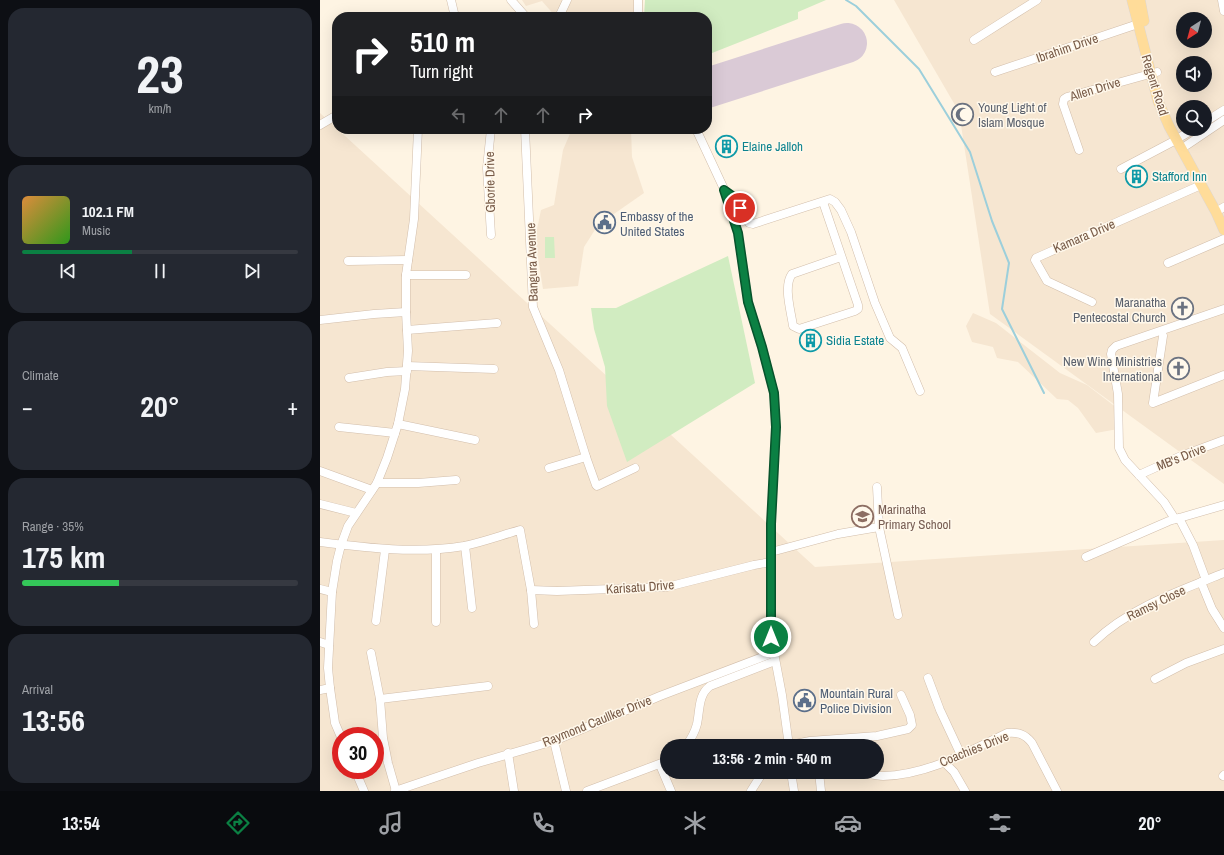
<!DOCTYPE html>
<html lang="en">
<head>
<meta charset="utf-8">
<style>
  body { margin:0; font-family:"Archivo Narrow",sans-serif; background:#242831; color:#f1f3f6; height:100vh; display:flex; flex-direction:column; font-size:15px; white-space:nowrap }
  * { box-sizing:border-box; margin:0 }
  p { font-size:13px; color:#9ea1a6 }
  .icon { flex:none; width:22px; height:22px; fill:none; stroke:currentColor; stroke-width:2; stroke-linecap:round; stroke-linejoin:round }
  .map { position:relative; flex:1; overflow:hidden }
  .drawer { display:flex; flex-direction:column; gap:8px; padding:8px; background:#0d0f14; width:320px }
  .drawer>* { flex:none }
  .hud { position:absolute; left:12px; top:12px; width:380px; height:122px; border-radius:16px; box-shadow:0 4px 16px #0002; background:#202124; color:#fff; overflow:hidden }
  .needle { width:26px; rotate:216deg }
  .buttons { position:absolute; left:856px; top:12px; display:grid; gap:8px }
  .buttons a { display:grid; place-items:center; width:36px; height:36px; border-radius:50%; background:#171b24; box-shadow:0 4px 16px #0002; font-size:20px }
  .speed { position:absolute; left:12px; top:727px; display:flex; gap:8px; font-size:20px; font-weight:700; text-align:center }
  .speed>* { display:grid; place-content:center; width:52px; height:52px; border-radius:50%; background:#171b24; box-shadow:0 4px 16px #0002; line-height:1 }
  .speed .limit { border:6px solid #d22; background:#fff; color:#111 }
  .pin { position:absolute; display:grid; place-items:center; width:34px; height:34px; color:#fff; margin:-17px; border:2px solid #fff; border-radius:50%; box-shadow:0 1px 4px #0007 }
  .me { position:absolute; width:44px; margin:-22px; rotate:0deg; stroke-linejoin:round; filter:drop-shadow(0 0 3px #0008) }
  .turn { display:flex; align-items:center; gap:14px; height:84px; padding:0 12px; font-size:18px }
  .turn .icon { width:52px; height:52px; stroke-width:2.5 }
  .turn b { display:block; font-size:28px; line-height:34px }
  .lanes { display:flex; align-items:center; height:38px; padding:0 12px; background:#0003; justify-content:center; gap:20px; direction:ltr }
  .lanes .off { opacity:.35 }
  .big { font-size:30px; font-weight:800; line-height:1.1 }
  .drawer .card { flex:1; display:flex; flex-direction:column; justify-content:center; gap:6px; min-width:0; padding:0 14px; border-radius:16px; background:#242831 }
  .drawer .dial { align-items:center; gap:0 }
  .dial b { font-size:52px; line-height:1 }
  .song { display:flex; align-items:center; gap:12px }
  .cover { width:48px; height:48px; border-radius:6px; background:linear-gradient(135deg,hsl(30 70% 55%),hsl(110 70% 35%)) }
  .played { height:4px; border-radius:2px; background:linear-gradient(90deg,#0b8043 40%,#363941 40%) }
  .keys { display:flex; justify-content:space-around; direction:ltr }
  .heat { display:flex; justify-content:space-between; align-items:center; font-size:22px; direction:ltr }
  .charge { height:6px; border-radius:3px; background:linear-gradient(90deg,#34c759 35%,#363941 0) }
  .trip { position:absolute; left:340px; top:739px; width:224px; height:40px; border-radius:20px; background:#171b24; box-shadow:0 4px 16px #0002; font-weight:800; line-height:40px; text-align:center }
  .menu { display:flex; height:64px; justify-content:space-around; align-items:center; background:#090b0e; color:#9ea1a6 }
  .menu .icon { width:28px; height:28px }
  .menu .on { color:#0b8043 }
  .menu b { font-size:18px; color:#f1f3f6 }
  main { display:flex; flex:1; min-height:0 }
  .map>svg:first-child { display:block }
  .residential { fill:#f6e6d1; fill-rule:evenodd }
  .green { fill:#d1ecc1 }
  .lines { fill:none; stroke-linecap:round; stroke-linejoin:round }
  .stream { stroke:#9ccfdb; stroke-width:2 }
  .runway { stroke:#dacad6; stroke-width:40 }
  .minor-casing { stroke:#d2beab; stroke-width:9 }
  .major-casing { stroke:#ded7d3; stroke-width:11 }
  .minor { stroke:#fff; stroke-width:8 }
  .major { stroke:#ffdc99; stroke-width:10 }
  .route-casing { stroke:#07532c; stroke-width:10 }
  .route { stroke:#0b8043; stroke-width:7 }
  .labels { text-anchor:middle; dominant-baseline:central; stroke-width:3; stroke-linejoin:round; paint-order:stroke }
  .street-label { font-size:13px; fill:#775a47; stroke:#fff8eb }
  .worship-label { font-size:13px; fill:#5b616d; stroke:#fff8eb; text-anchor:end }
  .culture-label { font-size:13px; fill:#0d838f; stroke:#fff8eb; text-anchor:start }
  .service-label { font-size:13px; fill:#4e5e75; stroke:#fff8eb; text-anchor:start }
  .education-label { font-size:13px; fill:#785e54; stroke:#fff8eb; text-anchor:start }
</style>
</head>
<body>
<main>
<section class="drawer">
<div class="card dial"><b>23</b><p>km/h</p></div>
<div class="card">
<div class="song"><i class="cover"></i><div><b>102.1 FM</b><p>Music</p></div></div>
<div class="played"></div>
<div class="keys"><svg class="icon" aria-label="previous" viewBox="0 0 24 24"><path d="M18 5L8 12l10 7zM5 5v14"/></svg><svg class="icon" aria-label="pause" viewBox="0 0 24 24"><path d="M8 5v14M16 5v14"/></svg><svg class="icon" aria-label="next" viewBox="0 0 24 24"><path d="M6 5l10 7-10 7zM19 5v14"/></svg></div>
</div>
<div class="card"><p>Climate</p>
<div class="heat"><a>−</a><b class="big">20°</b><a>+</a></div>
</div>
<div class="card"><p>Range · 35%</p><b class="big">175 km</b><div class="charge"></div></div>
<div class="card"><p>Arrival</p><b class="big">13:56</b></div>
</section>
<div class="map">
<svg width="904" height="791" viewBox="0 0 904 791">
  <rect width="100%" height="100%" fill="#fef4e3"/>
  <!-- residential -->
  <g class="residential">
    <polygon points="202,0 323,0 322,17 236,17 222,1 206,6"/>
    <path d="M574,0H904V484L670,314L639,112ZM863,19H885V41H863ZM863,63H885V85H863ZM863,107H885V129H863Z"/>
    <path d="M0,113L495,567L904,540V791H0ZM21,736H55V770H21ZM347,746H557V772H347Z"/>
    <polygon points="252,129 311,129 312,157 324,193 278,225 264,247 258,286 223,289 215,239 221,210 234,205 243,150"/>
    <polygon points="653,313 676,323 740,373 767,385 797,408 798,429 776,433 758,408 748,400 737,399 698,362 677,358 673,347 652,342 646,326"/>
  </g>
  <!-- green -->
  <g class="green">
    <polygon points="325,0 506,0 478,12 478,19 387,55 387,17 324,17"/>
    <polygon points="225,237 234,237 235,258 225,258"/>
    <polygon points="408,256 435,383 307,462 287,406 285,367 274,329 271,308 296,308"/>
  </g>
  <g class="lines">
    <!-- stream -->
    <polyline class="stream" points="526,0 536,6 599,69 650,152 672,221 689,263 682,309 724,393"/>
    <!-- runway -->
    <polyline class="runway" points="387,88 527,43"/>
    <defs>
      <g id="minor">
        <polyline points="131,0 135,17"/>
        <polyline points="191,0 206,17"/>
        <polyline points="902,0 904,11"/>
        <polyline points="239,17 247,0"/>
        <polyline points="318,17 318,0"/>
        <polyline points="654,40 717,0"/>
        <polyline points="675,72 818,24"/>
        <polyline points="885,122 904,110"/>
        <polyline points="0,125 17,115"/>
        <polyline points="171,129 167,168 171,235"/>
        <polyline points="205,129 213,307 239,370 266,457 276,485 277,486 315,468"/>
        <polyline points="376,129 404,189 418,233 428,302 442,347 454,393 456,427 451,525 451,637 462,695 469,746"/>
        <polyline points="862,136 874,129"/>
        <polyline points="867,145 904,120"/>
        <polyline points="759,150 743,104 744,99 747,97 837,72"/>
        <polyline points="801,169 856,140"/>
        <polyline points="405,190 415,201 429,223 433,224 510,199 515,202 521,210 531,232 555,303 570,338 582,348 600,391"/>
        <path d="M503,202L538,305V309L535,311L479,329L473,326C471,311 463,286 472,274L521,257"/>
        <polyline points="896,212 904,207"/>
        <polyline points="28,261 88,260"/>
        <polyline points="848,263 904,239"/>
        <polyline points="86,275 146,275"/>
        <polyline points="772,302 727,281 715,260 716,258 881,185"/>
        <polyline points="0,320 54,314 86,312"/>
        <polyline points="87,330 177,323"/>
        <polyline points="843,336 833,403 904,375"/>
        <polyline points="87,366 174,369"/>
        <polyline points="29,378 67,372 87,371"/>
        <polyline points="78,424 155,440"/>
        <polyline points="19,427 75,433"/>
        <polyline points="229,468 266,457"/>
        <polyline points="0,471 52,490"/>
        <polyline points="819,475 861,456 904,440"/>
        <polyline points="57,483 98,483 136,480"/>
        <polyline points="557,487 559,527 578,615"/>
        <polyline points="0,504 36,513"/>
        <polyline points="859,518 873,545 886,580"/>
        <polyline points="855,519 844,502 805,460 799,448 798,394 791,354 792,350 796,346 904,309"/>
        <path d="M0,542C48,548 96,554 144,546C163,542 182,535 200,530L211,590L214,624"/>
        <polyline points="145,546 152,608"/>
        <polyline points="116,550 116,622"/>
        <polyline points="451,552 518,534 559,527"/>
        <polyline points="766,557 849,521 904,505"/>
        <polyline points="881,582 892,609 904,628"/>
        <polyline points="0,589 12,592"/>
        <polyline points="211,590 237,591 347,587 434,565 451,562"/>
        <polyline points="56,621 65,550"/>
        <polyline points="0,642 9,645"/>
        <path d="M774,642C809,608 859,591 904,573"/>
        <polyline points="51,653 60,699 63,738 68,763 76,791"/>
        <polyline points="608,678 620,710 641,755"/>
        <polyline points="835,679 866,663 904,649"/>
        <polyline points="10,688 15,723 21,737"/>
        <polyline points="0,690 10,688 8,668 12,592 17,561 21,545 28,526 57,483 67,458 78,424 85,389 88,351 86,312 86,275 94,219 98,129"/>
        <polyline points="60,699 168,686"/>
        <polyline points="234,741 246,791"/>
        <path d="M366,746C371,739 375,732 377,724C380,710 378,695 390,686L455,661"/>
        <polyline points="465,746 490,741 557,736 588,729 592,725 590,715 581,695"/>
        <polyline points="188,753 194,791"/>
        <polyline points="624,762 634,772 645,791"/>
        <polyline points="340,765 351,791"/>
        <polyline points="35,770 44,791"/>
        <polyline points="471,772 474,791"/>
        <polyline points="499,772 501,791"/>
        <path d="M539,772C546,773 555,776 563,776C607,775 648,752 687,733C698,732 705,734 712,743L737,791"/>
        <polyline points="903,776 904,775"/>
        <polyline points="75,791 158,763 234,741 340,696 453,653"/>
        <polyline points="267,791 347,761"/>
        <polyline points="431,791 443,772"/>
      </g>
      <g id="major">
        <polyline points="812,0 838,101 849,126 896,212 904,230"/>
        <polyline points="820,0 824,21"/>
      </g>
    </defs>
    <!-- minor casing -->
    <use href="#minor" class="minor-casing"/>
    <!-- major casing -->
    <use href="#major" class="major-casing"/>
    <!-- minor -->
    <use href="#minor" class="minor"/>
    <!-- major -->
    <use href="#major" class="major"/>
  </g>
  <g class="lines">
    <defs>
      <polyline id="route" points="420,208 411,195 404,190 418,233 428,302 442,347 454,393 456,427 451,524 451,637"/>
    </defs>
    <!-- route casing -->
    <use href="#route" class="route-casing"/>
    <!-- route -->
    <use href="#route" class="route"/>
  </g>
  <!-- icons -->
  <defs>
    <symbol id="mosque-ring" viewBox="-11 -11 22 22"><circle r="9.5" fill="#fff8eb" stroke="#6b7280" stroke-width="1.5"/><path d="M3.5-4.9A6 6 0 1 0 3.5 4.9A5 5 0 1 1 3.5-4.9Z" fill="#6b7280"/></symbol>
    <symbol id="building-ring" viewBox="-11 -11 22 22"><circle r="9.5" fill="#fff8eb" stroke="#0f9aa8" stroke-width="1.5"/><path d="M-4-6H4V6H1V3H-1V6H-4ZM-2.5-4.3h1.7v1.8h-1.7ZM.8-4.3h1.7v1.8H.8ZM-2.5-1h1.7V.8h-1.7ZM.8-1h1.7V.8H.8Z" fill="#0f9aa8"/></symbol>
    <symbol id="civic-ring" viewBox="-11 -11 22 22"><circle r="9.5" fill="#fff8eb" stroke="#5c6f8a" stroke-width="1.5"/><path d="M-.6-6.5H3V-4.5H.6V-3L4-1V1h2V6H-6V1h2V-1L-.6-3ZM-1.2 2.5V6h2.4V2.5Z" fill="#5c6f8a"/></symbol>
    <symbol id="church-ring" viewBox="-11 -11 22 22"><circle r="9.5" fill="#fff8eb" stroke="#6b7280" stroke-width="1.5"/><path d="M-1.2-6h2.4v3.5h3.3v2.4h-3.3V6h-2.4V-.1h-3.3v-2.4h3.3Z" fill="#6b7280"/></symbol>
    <symbol id="school-ring" viewBox="-11 -11 22 22"><circle r="9.5" fill="#fff8eb" stroke="#8d6e63" stroke-width="1.5"/><path d="M0-5L7-2L0 1L-7-2ZM-4 1L0 2.5L4 1V4Q0 6-4 4Z" fill="#8d6e63"/></symbol>
  </defs>
  <g fill-rule="evenodd">
    <use href="#mosque-ring" x="630" y="102" width="25" height="25"/>
    <use href="#building-ring" x="394" y="134" width="25" height="25"/>
    <use href="#building-ring" x="804" y="164" width="25" height="25"/>
    <use href="#civic-ring" x="272" y="210" width="25" height="25"/>
    <use href="#church-ring" x="850" y="296" width="25" height="25"/>
    <use href="#building-ring" x="478" y="328" width="25" height="25"/>
    <use href="#church-ring" x="846" y="356" width="25" height="25"/>
    <use href="#school-ring" x="530" y="504" width="25" height="25"/>
    <use href="#civic-ring" x="472" y="688" width="25" height="25"/>
  </g>
  <g class="labels">
    <!-- street labels -->
    <g class="street-label">
      <text transform="translate(747 48) rotate(-19)">Ibrahim Drive</text>
      <text transform="translate(835 85) rotate(73)">Regent Road</text>
      <text transform="translate(775 89) rotate(-17)">Allen Drive</text>
      <text transform="translate(170 182) rotate(-91)">Gborie Drive</text>
      <text transform="translate(764 236) rotate(-23)">Kamara Drive</text>
      <text transform="translate(212 262) rotate(-92)">Bangura Avenue</text>
      <text transform="translate(861 457) rotate(-22)">MB's Drive</text>
      <text transform="translate(320 587) rotate(-4)">Karisatu Drive</text>
      <text transform="translate(836 603) rotate(-26)">Ramsy Close</text>
      <text transform="translate(277 721) rotate(-22)">Raymond Caullker Drive</text>
      <text transform="translate(654 749) rotate(-22)">Coachies Drive</text>
    </g>
    <!-- worship labels -->
    <g class="worship-label">
      <text x="658" y="107" text-anchor="start">Young Light of<tspan x="658" dy="15">Islam Mosque</tspan></text>
      <text x="846" y="302">Maranatha<tspan x="846" dy="15">Pentecostal Church</tspan></text>
      <text x="842" y="361">New Wine Ministries<tspan x="842" dy="15">International</tspan></text>
    </g>
    <!-- culture labels -->
    <g class="culture-label">
      <text x="422" y="146">Elaine Jalloh</text>
      <text x="832" y="176">Stafford Inn</text>
      <text x="506" y="340">Sidia Estate</text>
    </g>
    <!-- service labels -->
    <g class="service-label">
      <text x="300" y="216">Embassy of the<tspan x="300" dy="15">United States</tspan></text>
      <text x="500" y="693">Mountain Rural<tspan x="500" dy="15">Police Division</tspan></text>
    </g>
    <!-- education labels -->
    <g class="education-label">
      <text x="558" y="509">Marinatha<tspan x="558" dy="15">Primary School</tspan></text>
    </g>
  </g>
</svg>
<div class="buttons">
<a><svg class="needle" viewBox="-14 -14 28 28"><path d="M0-13l5 13h-10z" fill="#e53935"/><path d="M0 13l5-13h-10z" fill="#9ea1a6"/></svg></a>
<a><svg class="icon" aria-label="sound" viewBox="0 0 24 24"><path d="M4 9h4l5-4v14l-5-4H4zM17 9q2 3 0 6"/></svg></a>
<a><svg class="icon" aria-label="search" viewBox="0 0 24 24"><circle cx="10" cy="10" r="6"/><path d="M15 15l6 6"/></svg></a>
</div>
<div class="speed"><div class="limit">30</div></div>
<div class="pin" style="left:420px;top:208px;background:#d93025"><svg class="icon" aria-label="arrive" viewBox="0 0 24 24"><path d="M6 21V4h12l-3 4 3 4H6"/></svg></div>
<svg class="me" style="left:451px;top:637px" viewBox="-20 -20 40 40"><circle r="17" fill="#0b8043" stroke="#fff" stroke-width="3"/><path d="M0-11L8 9 0 5-8 9z" fill="#fff"/></svg>
<div class="trip">13:56 · 2 min · 540 m</div>
<div class="hud">
<div class="turn"><svg class="icon" aria-label="right" viewBox="0 0 24 24"><path d="M7 20v-9h11M14 6l5 5-5 5"/></svg><div><b>510 m</b>Turn right</div></div>
<div class="lanes"><svg class="icon off" aria-label="left" viewBox="0 0 24 24"><path d="M17 20v-9H6M10 6l-5 5 5 5"/></svg><svg class="icon off" aria-label="ahead" viewBox="0 0 24 24"><path d="M12 20V5M6 11l6-6 6 6"/></svg><svg class="icon off" aria-label="ahead" viewBox="0 0 24 24"><path d="M12 20V5M6 11l6-6 6 6"/></svg><svg class="icon" aria-label="right" viewBox="0 0 24 24"><path d="M7 20v-9h11M14 6l5 5-5 5"/></svg></div>
</div>
</div>
</main>
<nav class="menu">
<b>13:54</b>
<svg class="icon on" aria-label="directions" viewBox="0 0 24 24"><path d="M12 3l9 9-9 9-9-9zM9 14v-3h6M13 9l2 2-2 2"/></svg>
<svg class="icon" aria-label="music" viewBox="0 0 24 24"><path d="M9 18V5l10-2v13"/><circle cx="6" cy="18" r="3"/><circle cx="16" cy="16" r="3"/></svg>
<svg class="icon" aria-label="phone" viewBox="0 0 24 24"><path d="M5 4h4l2 5-3 2q2 4 5 5l2-3 5 2v4C11 20 4 13 5 4z"/></svg>
<svg class="icon" aria-label="climate" viewBox="0 0 24 24"><path d="M12 3v18M4 7l16 10M4 17L20 7"/></svg>
<svg class="icon" aria-label="car" viewBox="0 0 24 24"><path d="M5 17H2v-5l4-1 3-4h7l3 4 3 1v5h-3M9 17h6M6 11h13"/><circle cx="7" cy="17" r="2"/><circle cx="17" cy="17" r="2"/></svg>
<svg class="icon" aria-label="filters" viewBox="0 0 24 24"><path d="M4 7h16M4 17h16"/><circle cx="9" cy="7" r="2"/><circle cx="15" cy="17" r="2"/></svg>
<b>20°</b>
</nav>
</body>
</html>
